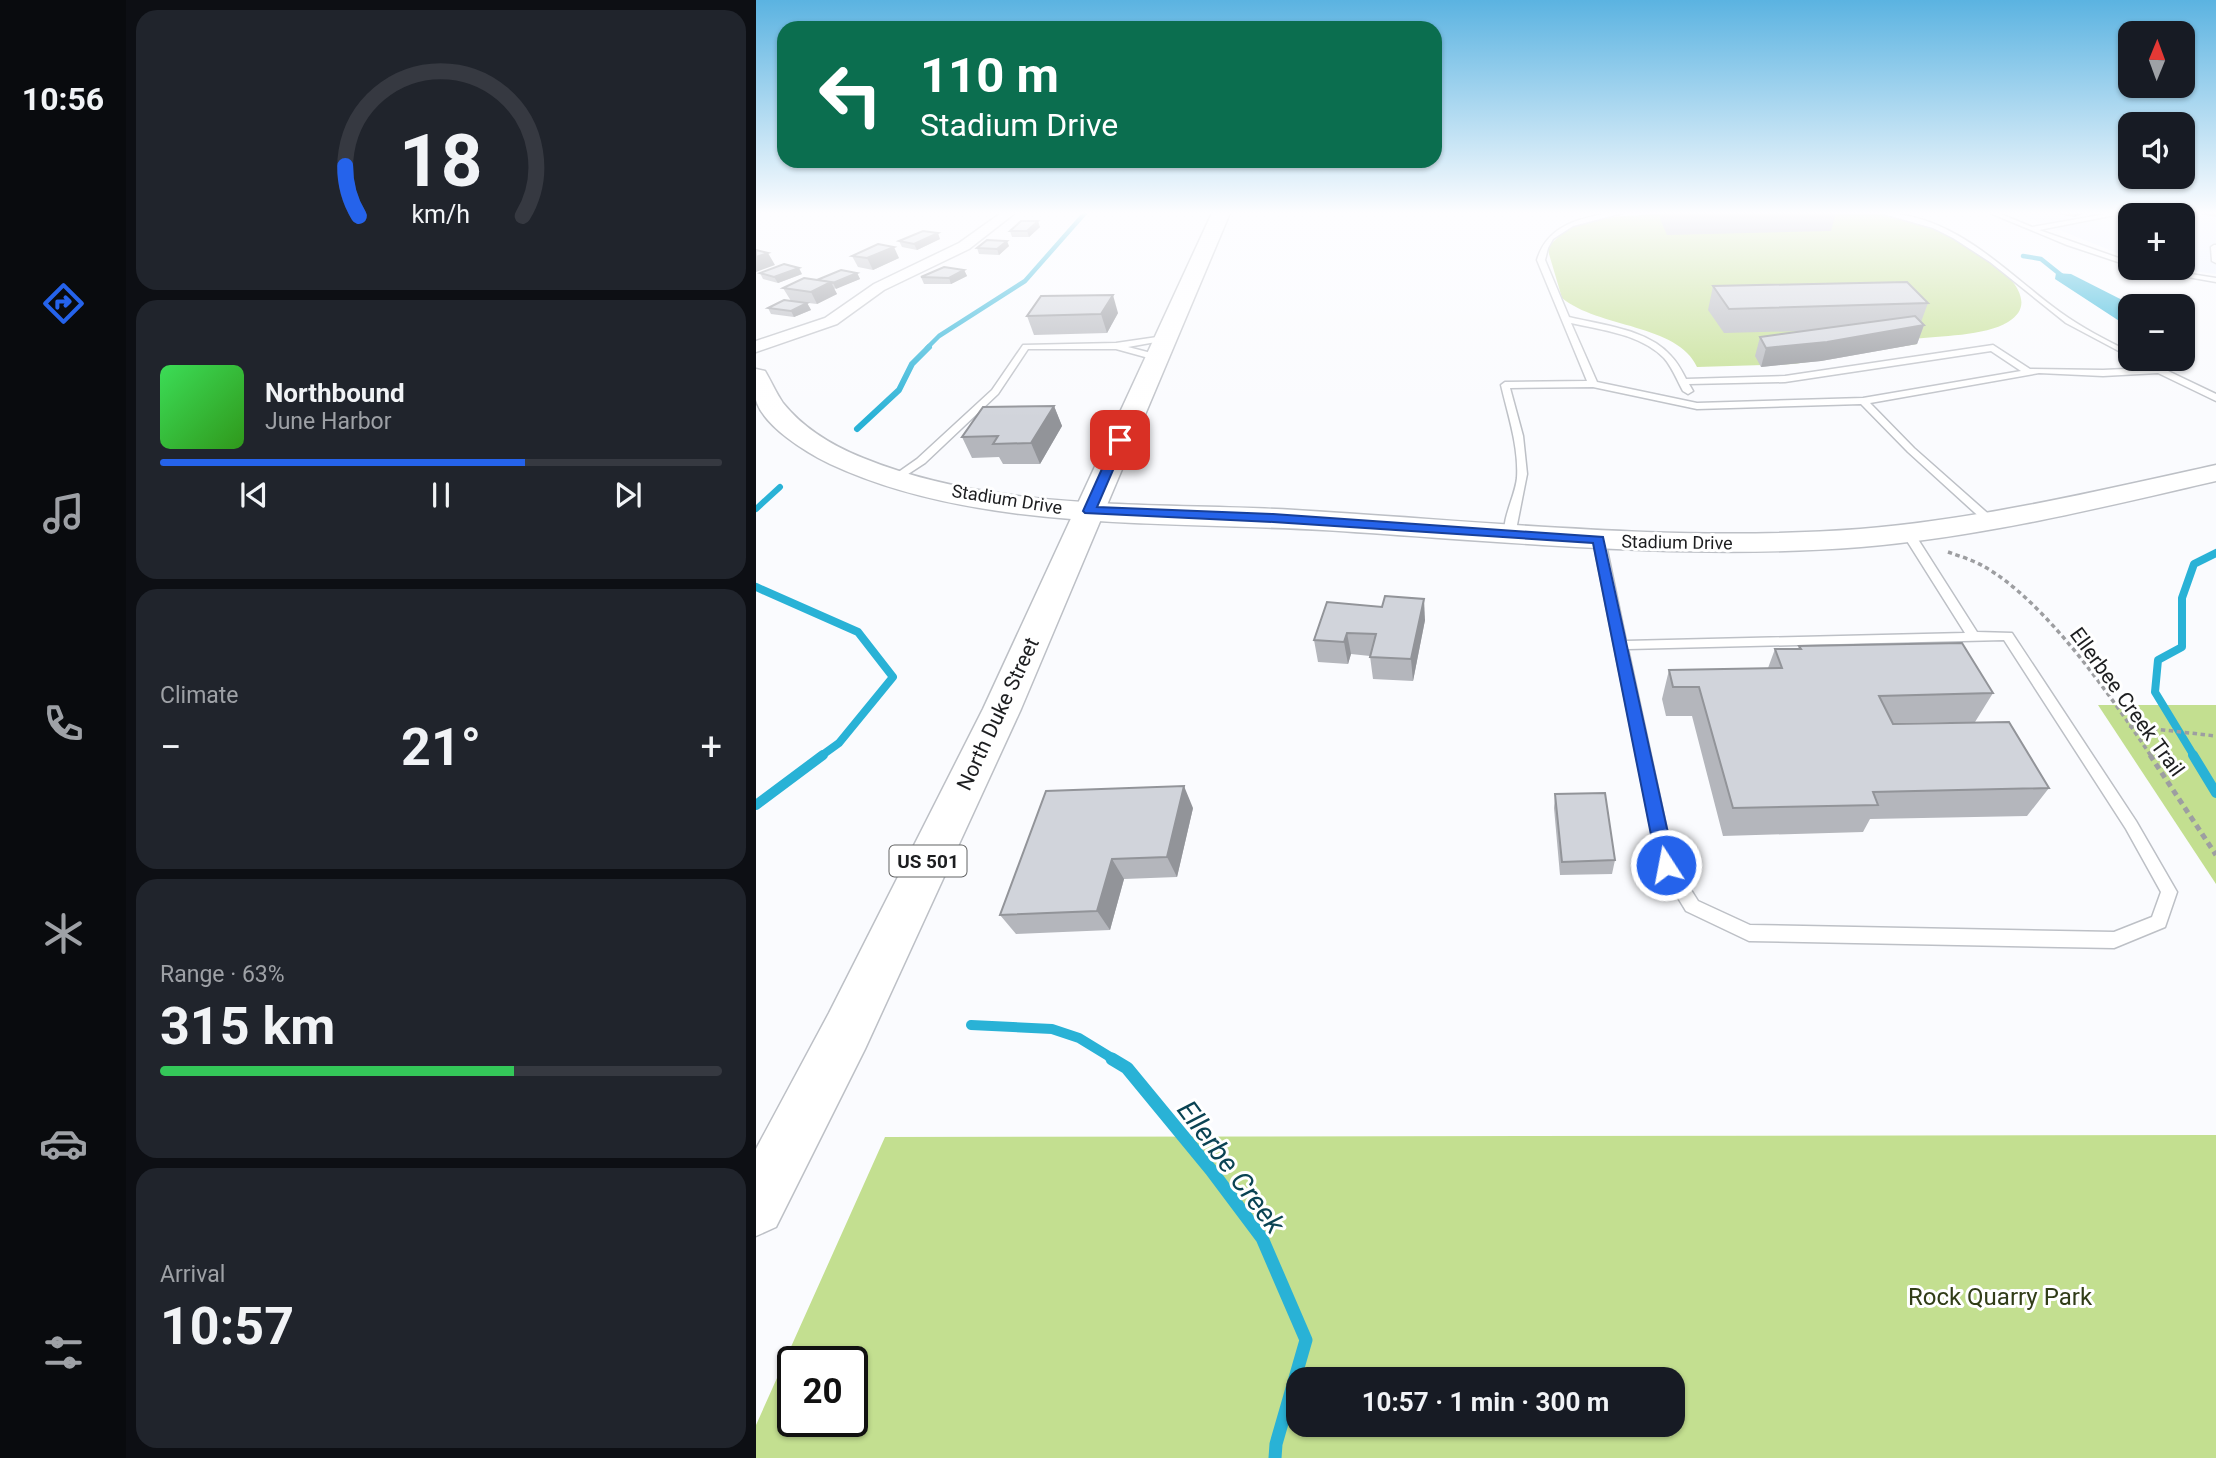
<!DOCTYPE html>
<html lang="en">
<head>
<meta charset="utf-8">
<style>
  body { margin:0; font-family:Roboto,sans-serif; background:#20242c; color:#f1f3f6; height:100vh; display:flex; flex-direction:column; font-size:26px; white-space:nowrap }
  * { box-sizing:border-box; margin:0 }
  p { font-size:23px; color:#9ea1a6 }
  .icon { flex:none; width:38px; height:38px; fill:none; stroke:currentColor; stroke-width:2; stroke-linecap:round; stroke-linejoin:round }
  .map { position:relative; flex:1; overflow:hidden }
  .panel { display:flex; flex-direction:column; gap:10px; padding:10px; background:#0d0f14; width:630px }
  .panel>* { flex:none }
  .hud { position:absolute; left:21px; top:21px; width:665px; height:147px; border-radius:21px; box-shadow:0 2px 5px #0004; background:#0b6e4f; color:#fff; overflow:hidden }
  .needle { width:46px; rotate:1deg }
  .buttons { position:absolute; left:1362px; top:21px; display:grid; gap:14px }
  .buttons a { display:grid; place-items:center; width:77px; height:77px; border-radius:14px; background:#171b24; box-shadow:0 2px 5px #0004; font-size:35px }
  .speed { position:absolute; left:21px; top:1346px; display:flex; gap:14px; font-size:35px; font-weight:700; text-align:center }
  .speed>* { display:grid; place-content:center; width:91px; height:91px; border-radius:50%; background:#171b24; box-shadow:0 2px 5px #0004; line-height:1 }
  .speed .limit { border:4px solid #111; border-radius:10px; background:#fff; color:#111 }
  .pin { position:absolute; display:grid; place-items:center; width:60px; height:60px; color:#fff; margin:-30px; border-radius:14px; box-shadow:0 4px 10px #0006 }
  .me { position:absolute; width:77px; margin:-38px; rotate:349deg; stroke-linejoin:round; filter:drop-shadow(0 0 5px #0008) }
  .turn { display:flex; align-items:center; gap:24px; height:147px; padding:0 28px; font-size:32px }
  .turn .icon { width:91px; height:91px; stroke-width:2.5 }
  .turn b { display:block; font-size:49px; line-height:60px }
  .big { font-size:52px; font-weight:700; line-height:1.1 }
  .panel .card { flex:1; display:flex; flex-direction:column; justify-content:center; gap:10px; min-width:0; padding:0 24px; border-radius:21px; background:#20242c }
  .panel .dial { align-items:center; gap:0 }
  .dial svg { height:182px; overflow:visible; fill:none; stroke:#363941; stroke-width:7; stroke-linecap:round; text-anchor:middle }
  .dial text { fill:#f1f3f6; stroke:none }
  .song { display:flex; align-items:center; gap:21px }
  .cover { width:84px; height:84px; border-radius:10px; background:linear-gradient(135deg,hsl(130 70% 55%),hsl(110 70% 35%)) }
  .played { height:7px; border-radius:4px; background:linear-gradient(90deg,#2563eb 65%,#363941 65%) }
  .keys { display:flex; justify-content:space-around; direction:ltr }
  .heat { display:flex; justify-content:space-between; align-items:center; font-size:38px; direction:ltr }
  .charge { height:10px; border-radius:5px; background:linear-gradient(90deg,#34c759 63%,#363941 0) }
  .trip { position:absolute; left:530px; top:1367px; width:399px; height:70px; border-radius:21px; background:#171b24; box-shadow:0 2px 5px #0004; font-weight:700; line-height:70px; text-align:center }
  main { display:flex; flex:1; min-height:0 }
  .tab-bar { display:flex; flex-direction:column; width:126px; justify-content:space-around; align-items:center; background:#090b0e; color:#9ea1a6 }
  .tab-bar .icon { width:49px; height:49px }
  .tab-bar .on { color:#2563eb }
  .tab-bar b { font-size:32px; color:#f1f3f6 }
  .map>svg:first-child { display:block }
  .built { fill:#eef3fe }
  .green { fill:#c3df90; fill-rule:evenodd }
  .water { fill:#29b2d6 }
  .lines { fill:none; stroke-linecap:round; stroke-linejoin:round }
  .stream-far4 { stroke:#29b2d6; stroke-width:4.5 }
  .stream-far3 { stroke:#29b2d6; stroke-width:6 }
  .stream-far2 { stroke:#29b2d6; stroke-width:8 }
  .stream-far1 { stroke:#29b2d6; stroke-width:10 }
  .stream { stroke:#29b2d6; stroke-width:13 }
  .lane-casing { stroke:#bdc0c6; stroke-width:3 }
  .street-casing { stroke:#bdc0c6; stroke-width:3 }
  .secondary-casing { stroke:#bdc0c6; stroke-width:3 }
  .highway-casing { stroke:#bdc0c6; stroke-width:3 }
  .path-far1 { stroke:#9d9ea1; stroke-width:3.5; stroke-dasharray:4.5 3.5; stroke-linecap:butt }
  .path { stroke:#9d9ea1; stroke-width:5; stroke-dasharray:6 4.5; stroke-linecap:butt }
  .lane { fill:#fff; fill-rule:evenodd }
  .street { fill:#fff; fill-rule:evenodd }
  .secondary { fill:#fff; fill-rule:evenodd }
  .highway { fill:#fff; fill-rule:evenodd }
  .wall { fill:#b4b6bc }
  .shaded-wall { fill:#929499 }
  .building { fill:#d1d4db; stroke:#929499; stroke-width:2 }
  .route { fill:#2563eb; stroke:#184099; stroke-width:2 }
  .labels { text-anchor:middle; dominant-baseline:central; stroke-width:6; stroke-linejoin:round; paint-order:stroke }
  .far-street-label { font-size:18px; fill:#1d1e20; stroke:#fff }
  .shield { fill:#fff; stroke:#616263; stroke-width:2 }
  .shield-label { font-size:19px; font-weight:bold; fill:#1d1e20 }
  .street-label { font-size:21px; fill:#1d1e20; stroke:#fff }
  .near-park-label { font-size:24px; fill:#313d18; stroke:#fff }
  .near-water-label { font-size:28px; font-style:italic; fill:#0a4353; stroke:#fff }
</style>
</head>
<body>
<main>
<nav class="tab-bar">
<b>10:56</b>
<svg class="icon on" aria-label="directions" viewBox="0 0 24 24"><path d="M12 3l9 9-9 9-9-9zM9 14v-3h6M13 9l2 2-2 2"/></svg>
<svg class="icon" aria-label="music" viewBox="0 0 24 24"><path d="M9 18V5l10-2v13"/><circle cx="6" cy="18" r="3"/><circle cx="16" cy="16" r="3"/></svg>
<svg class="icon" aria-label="phone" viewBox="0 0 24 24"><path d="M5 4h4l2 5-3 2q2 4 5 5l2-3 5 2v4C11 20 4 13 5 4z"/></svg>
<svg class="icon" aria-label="climate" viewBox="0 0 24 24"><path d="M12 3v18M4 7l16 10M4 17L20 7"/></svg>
<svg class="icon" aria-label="car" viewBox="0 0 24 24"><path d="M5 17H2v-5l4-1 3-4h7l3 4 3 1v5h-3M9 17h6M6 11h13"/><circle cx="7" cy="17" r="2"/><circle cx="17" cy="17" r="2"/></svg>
<svg class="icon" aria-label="filters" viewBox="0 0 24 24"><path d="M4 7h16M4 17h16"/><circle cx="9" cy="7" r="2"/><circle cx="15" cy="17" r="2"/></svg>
</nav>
<section class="panel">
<div class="card dial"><svg viewBox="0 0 100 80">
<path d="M14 69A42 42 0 1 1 86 69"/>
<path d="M14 69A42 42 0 0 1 8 47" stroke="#2563eb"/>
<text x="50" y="56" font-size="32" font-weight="700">18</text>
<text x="50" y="72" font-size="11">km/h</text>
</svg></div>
<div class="card">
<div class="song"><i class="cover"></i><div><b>Northbound</b><p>June Harbor</p></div></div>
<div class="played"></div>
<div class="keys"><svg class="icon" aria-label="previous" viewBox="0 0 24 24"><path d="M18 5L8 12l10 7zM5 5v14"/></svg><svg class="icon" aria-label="pause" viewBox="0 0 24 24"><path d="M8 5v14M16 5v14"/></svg><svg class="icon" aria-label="next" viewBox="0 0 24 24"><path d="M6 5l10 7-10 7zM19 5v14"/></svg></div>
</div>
<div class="card"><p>Climate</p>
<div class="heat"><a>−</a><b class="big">21°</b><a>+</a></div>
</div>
<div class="card"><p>Range · 63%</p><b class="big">315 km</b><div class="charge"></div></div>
<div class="card"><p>Arrival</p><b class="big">10:57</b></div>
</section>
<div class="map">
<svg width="1460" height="1458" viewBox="0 0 1460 1458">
  <rect width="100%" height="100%" fill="#fafbfe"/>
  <!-- built -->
  <polygon class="built" points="1260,213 1460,213 1460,274 1414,268 1426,268 1426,215 1374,215 1374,258"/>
  <!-- green -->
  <g class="green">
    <path d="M1110,213C1136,216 1164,220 1188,232C1213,243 1298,294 1252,322C1229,336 1183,336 1157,339L1161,344L1038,364L941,367C922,324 842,328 806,298L793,254L792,247L808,231L825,223L850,217L901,214Z"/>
    <polygon points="1342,705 1460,705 1460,884"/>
    <path d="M1460,1135V1458H0V1425L129,1137ZM37,1362H96V1421H37ZM917,1379V1424H542V1379Z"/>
  </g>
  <!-- water -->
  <polygon class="water" points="1300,273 1315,274 1378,306 1374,306 1374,328 1299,279"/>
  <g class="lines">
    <!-- stream-far4 -->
    <g class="stream-far4">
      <polyline points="1267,256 1285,259 1310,279"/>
      <polyline points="171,348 183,336 269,281 329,213"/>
    </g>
    <!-- stream-far3 -->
    <g class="stream-far3">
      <polyline points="101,429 143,390 156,364 173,347"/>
      <polyline points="0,509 24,487"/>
    </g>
    <!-- stream-far2 -->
    <g class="stream-far2">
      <polyline points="0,587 102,632 137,677 83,743 65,756"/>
      <polyline points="1438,756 1399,692 1402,660 1426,647 1426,598 1438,564 1460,553"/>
    </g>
    <!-- stream-far1 -->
    <g class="stream-far1">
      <polyline points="1437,755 1460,793"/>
      <polyline points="0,805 67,755"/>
      <polyline points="215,1025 296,1029 323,1038 359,1060"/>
    </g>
    <!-- stream -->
    <polyline class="stream" points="356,1059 371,1068 455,1170 506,1238 550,1340 520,1444 519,1458"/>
    <defs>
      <g id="lane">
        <path d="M853,213H867L817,226L797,239L792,248L789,260L813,317C845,325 892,329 915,356C921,362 926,371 930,379L1029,376L1237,345L1274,369L1347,370L1392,368L1377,359H1387L1460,394V401L1402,373L1347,376L1283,373L1114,403L1158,448L1237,518L1238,520L1233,523L1229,522L1152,452L1105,404L941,409L837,387L754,388L767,436L771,474L759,535L757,537H749C745,520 759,497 761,478C763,447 752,415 745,385L749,382L831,381L781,260C791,226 821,219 853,213ZM815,323C845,330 885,334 908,358C916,367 921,380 927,391L932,394L937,391L933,384L1029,382L1235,351L1265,371L1107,398L941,403L841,382Z"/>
        <path d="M1124,213C1198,213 1249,272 1304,312C1326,328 1350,340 1374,352V357L1310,323L1234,262L1197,238L1177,228Z"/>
        <polygon points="1234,213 1242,213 1276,227 1356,213 1369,213 1283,230 1374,262 1374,266 1311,245"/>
        <polygon points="1458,245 1460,245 1460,263 1456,261 1455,247"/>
        <polygon points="1380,268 1396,268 1460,278 1460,282"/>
        <polygon points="408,336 411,336 411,340 372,347 403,355 403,359 400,360 360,349 272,349 242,394 169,463 143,480 139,481 134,478 161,459 236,390 267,345 360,343"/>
        <path d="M1152,530L1158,533L1221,632L1256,633L1380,821L1421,892L1409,927L1358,948L993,941L930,911L902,865L837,540L843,537L849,540L870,641L1209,633L1146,533ZM1248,640L1370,829L1405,892L1396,917L1358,932L994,925L942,901L918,863L872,649Z"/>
      </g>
      <polygon id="street" points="245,213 259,213 213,249 128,290 81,324 0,352 0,341 69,318 118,284 203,243"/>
      <path id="secondary" d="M0,369L9,371C15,381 20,393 27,403C48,429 77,446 107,458C242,513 397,502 539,510C727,521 916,543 1104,529C1225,519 1342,491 1460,465V481C1343,508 1225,537 1105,547C926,561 746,541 567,530C410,521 219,532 74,464C51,453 7,426 0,400C0,391 0,378 0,369Z"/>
      <polygon id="highway" points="456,213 474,213 265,709 109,1049 20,1227 0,1236 0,1149 73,1013 227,709"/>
    </defs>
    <!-- lane casing -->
    <use href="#lane" class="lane-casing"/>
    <!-- street casing -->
    <use href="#street" class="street-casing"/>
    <!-- secondary casing -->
    <use href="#secondary" class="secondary-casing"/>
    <!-- highway casing -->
    <use href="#highway" class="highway-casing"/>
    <!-- path-far1 -->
    <g class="path-far1">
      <path d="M1192,552C1203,556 1217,560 1227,566C1289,600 1356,698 1395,756"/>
      <polyline points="1373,726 1460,736"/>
    </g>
    <!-- path -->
    <polyline class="path" points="1394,755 1460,855"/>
    <!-- lane -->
    <use href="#lane" class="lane"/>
    <!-- street -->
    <use href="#street" class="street"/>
    <!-- secondary -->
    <use href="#secondary" class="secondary"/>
    <!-- highway -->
    <use href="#highway" class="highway"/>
  </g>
  <!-- wall -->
  <g class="wall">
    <polygon points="175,213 200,213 199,214"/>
    <polygon points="905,213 1080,213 1075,231 911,235 904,219"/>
    <polygon points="1297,213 1329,213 1318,217"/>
    <polygon points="1440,213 1460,213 1460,217"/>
    <polygon points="284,227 273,237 256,237 254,231"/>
    <polygon points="184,239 161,250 146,247 143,241"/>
    <polygon points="253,246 243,255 223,254 221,248"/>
    <polygon points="96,256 143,258 117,270 102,267"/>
    <polygon points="208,270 211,276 195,284 168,284 165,277"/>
    <polygon points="4,273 46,274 22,283 7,279"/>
    <polygon points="101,273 104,279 78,289 81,294 61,304 35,301 27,288 61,280"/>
    <polygon points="957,286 1172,303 1165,322 1168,325 1161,344 1065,361 1005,367 999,356 1004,337 1047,331 968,333 952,310"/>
    <polygon points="51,303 55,310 38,317 15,314 12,308"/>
    <polygon points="362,313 351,333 278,335 271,316"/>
    <polygon points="298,406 306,426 284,464 247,464 243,457 216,458 206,437"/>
    <polygon points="571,602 669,620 657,681 617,679 614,656 595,654 592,664 562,662 558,640"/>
    <polygon points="1043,646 1237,693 1219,722 1136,723 1293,788 1271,816 1114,819 1107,832 967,836 936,716 910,716 906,699 913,670 1012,668 1019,649 1042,649"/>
    <polygon points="799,794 859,860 856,874 804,875 798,808"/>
    <polygon points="437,808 421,877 368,879 354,930 260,934 244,915"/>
  </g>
  <!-- shaded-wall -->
  <g class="shaded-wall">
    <polygon points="1320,213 1329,213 1318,217"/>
    <polygon points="282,221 284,227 273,237 271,231"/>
    <polygon points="182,233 184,239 161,250 158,244"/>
    <polygon points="251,241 253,246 243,255 241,249"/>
    <polygon points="138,247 143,258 117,270 111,258"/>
    <polygon points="12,253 19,265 0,272 0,257"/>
    <polygon points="43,268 46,274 22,283 18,277"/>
    <polygon points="208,270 211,276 195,284 193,278"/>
    <polygon points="101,273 104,279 80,289 77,283"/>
    <polygon points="75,282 81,294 61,304 55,292"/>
    <polygon points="357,295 362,313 351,333 345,314"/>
    <polygon points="51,303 55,310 38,317 35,311"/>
    <polygon points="1168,325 1161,344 1065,361 1005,367 1010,348"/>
    <polygon points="298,406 306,426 284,464 275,443"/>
    <polygon points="668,599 669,620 657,681 655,659"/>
    <polygon points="591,633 595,654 592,664 588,642"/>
    <polygon points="428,786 437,808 421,877 411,857"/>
    <polygon points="356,859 368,879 354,930 341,911"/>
  </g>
  <!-- building -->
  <g class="building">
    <polygon points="265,221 282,221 271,231 254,231"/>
    <polygon points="167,231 182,233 158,244 143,241"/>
    <polygon points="231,240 251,241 241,249 221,248"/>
    <polygon points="122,244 138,247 111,258 96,256"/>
    <polygon points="0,250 12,253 0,257"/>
    <polygon points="28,264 43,268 18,277 4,273"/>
    <polygon points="188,267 208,270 193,278 165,277"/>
    <polygon points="85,270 101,273 77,283 61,280"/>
    <polygon points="48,278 75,282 55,292 27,288"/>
    <polygon points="1151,282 1172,303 973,309 957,286"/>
    <polygon points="357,295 345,314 271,316 285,296"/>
    <polygon points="28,300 51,303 35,311 12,308"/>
    <polygon points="1159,316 1168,325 1071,342 1010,348 1004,337"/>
    <polygon points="298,406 275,443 237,444 242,436 206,437 227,407"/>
    <polygon points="629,596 668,599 655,659 614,657 620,634 591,633 588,642 558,640 571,602 626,607"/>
    <polygon points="1206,643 1237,693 1123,696 1137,724 1253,722 1293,788 1117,792 1122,805 977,808 943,687 917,687 913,670 1026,668 1019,649 1045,649 1043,646"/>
    <polygon points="428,786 411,857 356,859 341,911 244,915 290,791"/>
    <polygon points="849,793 859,860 806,862 799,794"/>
  </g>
  <!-- sky -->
  <linearGradient id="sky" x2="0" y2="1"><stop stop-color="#5bb3e1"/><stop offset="0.51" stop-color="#fdfdff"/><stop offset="1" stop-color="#fdfdff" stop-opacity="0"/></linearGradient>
  <rect width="1460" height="417" fill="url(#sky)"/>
  <!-- route -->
  <polygon class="route" points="364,437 370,440 341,507 517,514 847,537 919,865 917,870 910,873 904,870 901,865 837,543 517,522 329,513 327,511 359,440"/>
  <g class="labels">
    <!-- far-street labels -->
    <g class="far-street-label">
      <text transform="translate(251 499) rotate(9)">Stadium Drive</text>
      <text transform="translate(921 542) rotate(1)">Stadium Drive</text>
    </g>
    <!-- shield labels -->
    <rect class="shield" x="133.5" y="845.5" width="77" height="31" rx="5"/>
    <g class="shield-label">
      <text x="172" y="861">US 501</text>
    </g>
    <!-- street labels -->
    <g class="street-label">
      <text transform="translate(1371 702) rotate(54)">Ellerbee Creek Trail</text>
      <text transform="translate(242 714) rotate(-65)">North Duke Street</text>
    </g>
    <!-- near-park labels -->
    <g class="near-park-label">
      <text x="1244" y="1297">Rock Quarry Park</text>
    </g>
    <!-- near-water labels -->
    <g class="near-water-label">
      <text transform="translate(475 1167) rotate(53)">Ellerbe Creek</text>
    </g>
  </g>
</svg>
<div class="buttons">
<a><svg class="needle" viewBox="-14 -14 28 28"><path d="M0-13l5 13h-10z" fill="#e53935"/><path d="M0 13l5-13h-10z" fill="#9ea1a6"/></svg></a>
<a><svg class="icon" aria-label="sound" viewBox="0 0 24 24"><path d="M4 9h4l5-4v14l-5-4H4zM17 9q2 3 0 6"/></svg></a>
<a>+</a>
<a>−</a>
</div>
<div class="speed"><div class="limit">20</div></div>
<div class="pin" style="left:364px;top:440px;background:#d93025"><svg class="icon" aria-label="arrive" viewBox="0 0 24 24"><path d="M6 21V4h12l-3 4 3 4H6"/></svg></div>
<svg class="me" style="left:910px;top:865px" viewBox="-20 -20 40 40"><circle r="17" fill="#2563eb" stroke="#fff" stroke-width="3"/><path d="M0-11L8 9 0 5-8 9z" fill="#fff"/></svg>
<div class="trip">10:57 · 1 min · 300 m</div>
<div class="hud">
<div class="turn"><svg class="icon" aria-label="left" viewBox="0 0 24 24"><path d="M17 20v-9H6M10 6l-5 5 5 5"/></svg><div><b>110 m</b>Stadium Drive</div></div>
</div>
</div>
</main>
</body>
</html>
